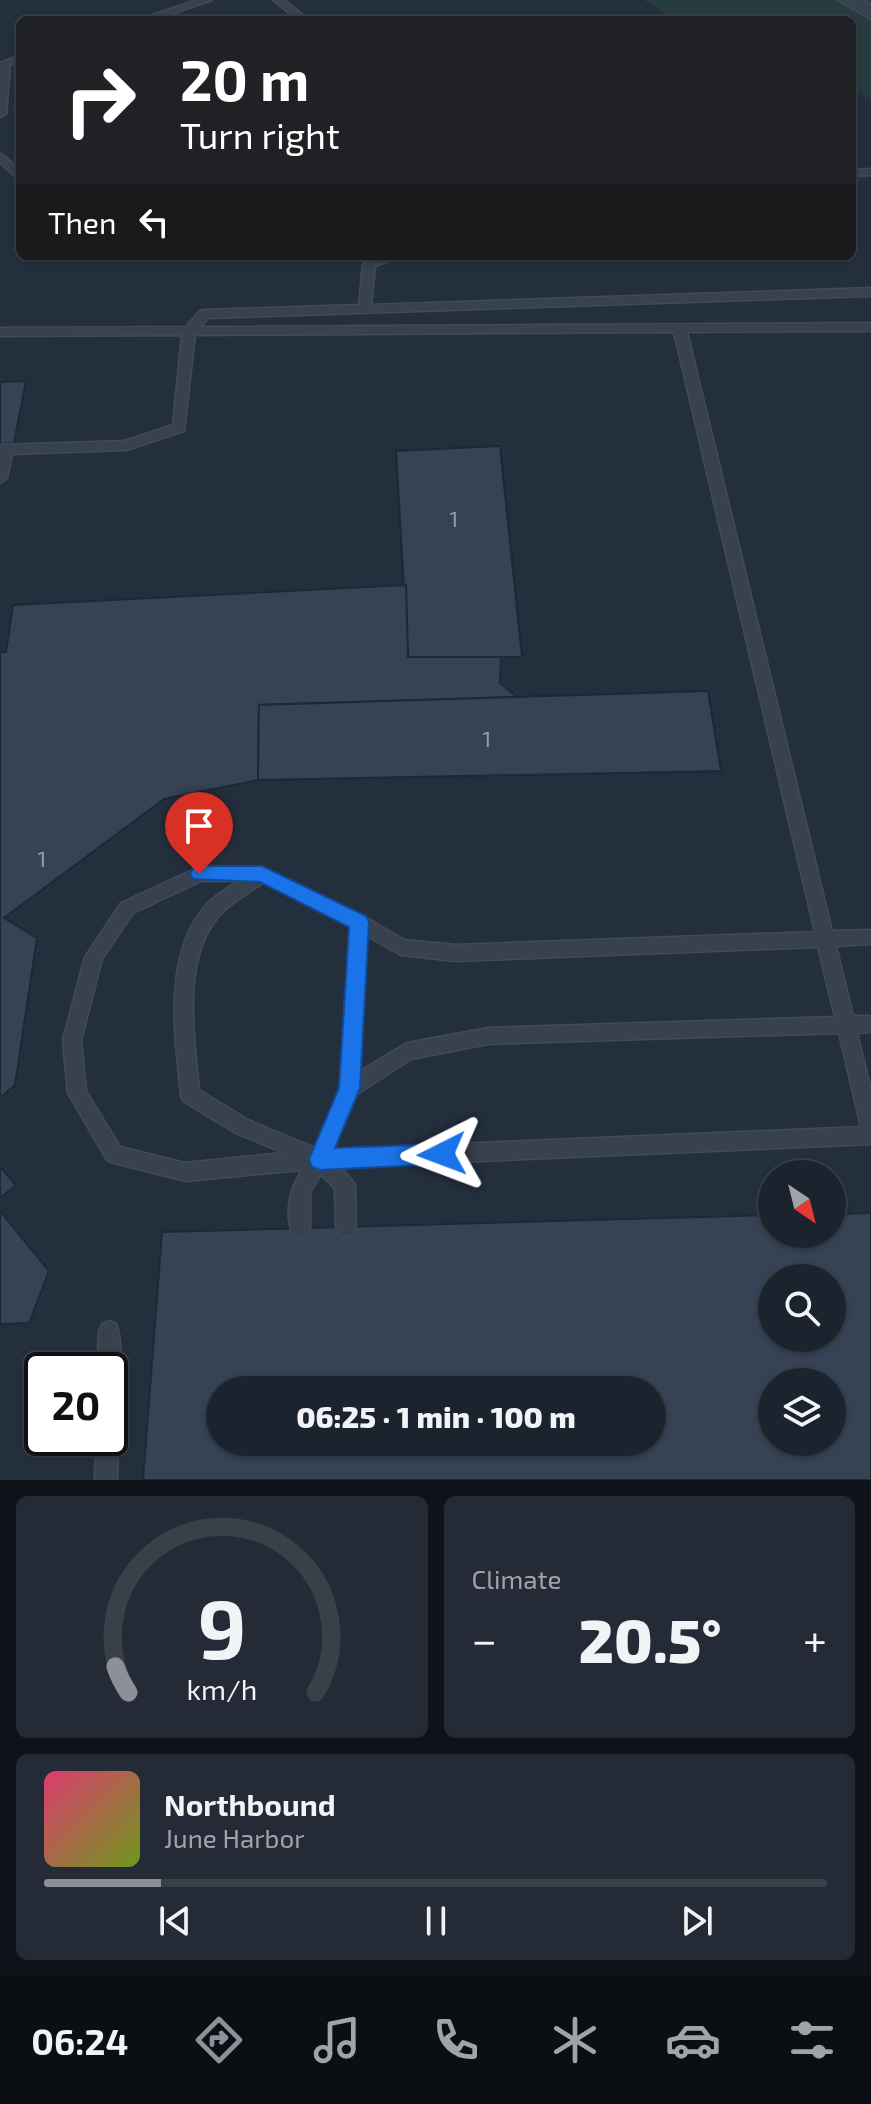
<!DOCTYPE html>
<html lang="en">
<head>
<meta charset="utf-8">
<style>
  body { margin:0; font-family:"Exo 2",sans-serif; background:#242b36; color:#f1f3f6; height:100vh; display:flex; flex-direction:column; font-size:30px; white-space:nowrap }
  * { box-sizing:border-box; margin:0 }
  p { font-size:26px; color:#a0a4aa }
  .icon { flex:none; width:44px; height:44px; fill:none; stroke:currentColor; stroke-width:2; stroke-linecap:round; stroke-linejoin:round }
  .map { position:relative; height:1480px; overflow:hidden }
  .panel { display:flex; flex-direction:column; gap:16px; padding:16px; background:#0f1319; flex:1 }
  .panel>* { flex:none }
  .hud { position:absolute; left:16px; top:16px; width:840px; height:244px; border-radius:12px; box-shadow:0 2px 6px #0004,0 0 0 2px #39404a; background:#202124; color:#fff; overflow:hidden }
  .needle { width:52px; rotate:145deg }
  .buttons { position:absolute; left:758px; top:1160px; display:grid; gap:16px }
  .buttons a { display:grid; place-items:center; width:88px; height:88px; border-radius:50%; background:#1b232e; box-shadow:0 2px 6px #0004,0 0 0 2px #39404a; font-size:40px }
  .speed { position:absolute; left:24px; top:1352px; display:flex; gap:16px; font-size:40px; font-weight:700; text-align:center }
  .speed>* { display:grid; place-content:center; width:104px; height:104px; border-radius:50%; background:#1b232e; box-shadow:0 2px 6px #0004,0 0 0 2px #39404a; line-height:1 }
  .speed .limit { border:4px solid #111; border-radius:12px; background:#fff; color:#111 }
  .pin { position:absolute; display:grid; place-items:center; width:68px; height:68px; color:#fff; margin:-82px -34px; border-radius:50% 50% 50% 0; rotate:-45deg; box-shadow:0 0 8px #0007 }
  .pin .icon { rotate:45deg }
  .me { position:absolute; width:88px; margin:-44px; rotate:267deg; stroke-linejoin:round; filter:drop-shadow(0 0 6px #0008) }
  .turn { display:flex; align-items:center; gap:28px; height:168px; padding:0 32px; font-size:36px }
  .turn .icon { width:104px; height:104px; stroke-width:2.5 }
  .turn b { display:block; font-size:56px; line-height:68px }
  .then { display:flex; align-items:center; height:76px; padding:0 32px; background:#0003; gap:16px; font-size:30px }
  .big { font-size:60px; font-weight:800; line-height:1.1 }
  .panel .tile { flex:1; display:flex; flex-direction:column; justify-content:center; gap:12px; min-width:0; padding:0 28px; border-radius:12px; background:#242b36 }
  .panel .dial { align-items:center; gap:0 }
  .dial svg { height:208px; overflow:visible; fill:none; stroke:#39404a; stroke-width:7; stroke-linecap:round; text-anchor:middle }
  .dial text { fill:#f1f3f6; stroke:none }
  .song { display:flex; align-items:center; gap:24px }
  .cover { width:96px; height:96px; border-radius:12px; background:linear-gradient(135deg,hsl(340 70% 55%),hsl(80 70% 35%)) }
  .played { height:8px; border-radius:4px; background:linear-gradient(90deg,#8c9099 15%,#39404a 15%) }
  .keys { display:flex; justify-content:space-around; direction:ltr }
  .heat { display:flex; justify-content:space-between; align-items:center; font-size:44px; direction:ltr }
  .panel .tiles { flex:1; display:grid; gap:16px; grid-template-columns:1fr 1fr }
  .tile:last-child { grid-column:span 2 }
  .trip { position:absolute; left:206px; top:1376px; width:460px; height:80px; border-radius:40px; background:#1b232e; box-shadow:0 2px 6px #0004,0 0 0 2px #39404a; font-weight:800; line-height:80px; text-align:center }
  .tabs { display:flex; height:128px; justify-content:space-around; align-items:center; background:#0b0e12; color:#a0a4aa }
  .tabs .icon { width:56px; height:56px }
  .tabs .active { color:#8c9099 }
  .tabs b { font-size:36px; color:#f1f3f6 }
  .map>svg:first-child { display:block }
  .green { fill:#263c3f }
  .building { fill:#364354; stroke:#1f2835; stroke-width:2; fill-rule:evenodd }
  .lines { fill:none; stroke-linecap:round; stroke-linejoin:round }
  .service-casing { stroke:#414a57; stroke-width:3 }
  .minor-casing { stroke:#414a57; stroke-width:3 }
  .service { fill:#38414e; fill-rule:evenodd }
  .minor { fill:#38414e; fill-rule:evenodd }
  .route { fill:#1a73e8; stroke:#114b97; stroke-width:2 }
  .labels { text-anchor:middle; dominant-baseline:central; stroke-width:8; stroke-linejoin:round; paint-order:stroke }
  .number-label { font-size:22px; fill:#929caa }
</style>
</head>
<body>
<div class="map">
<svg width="871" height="1480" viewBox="0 0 871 1480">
  <rect width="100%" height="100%" fill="#242f3e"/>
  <!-- green -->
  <polygon class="green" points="644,0 871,0 871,99 852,88 852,20 675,20"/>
  <!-- building -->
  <g class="building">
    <polygon points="26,381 14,443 0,444 0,382"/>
    <polygon points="500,446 522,657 408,657 396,451"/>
    <polygon points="500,446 522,657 408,657 396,451"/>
    <polygon points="406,585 408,657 501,657 500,683 517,697 259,705 258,780 164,799 4,918 37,938 15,1085 0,1098 0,652 6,652 13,605"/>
    <polygon points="708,691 721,771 258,780 259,705"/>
    <polygon points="708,691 721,771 258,780 259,705"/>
    <polygon points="0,1167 16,1185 0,1198"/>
    <polygon points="0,1211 49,1271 29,1323 0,1324"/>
    <path d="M871,1213V1480H143L162,1232L772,1215V1234H832V1214ZM772,1278H832V1338H772ZM772,1382H832V1442H772ZM220,1390H652V1442H220Z"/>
  </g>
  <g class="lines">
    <defs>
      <g id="service">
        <polygon points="197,0 212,0 154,20 138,20"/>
        <polygon points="273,0 284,0 309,20 298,20"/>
        <polygon points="20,55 20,61 10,65 6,114 0,117 0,63"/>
        <polygon points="0,153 20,170 20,180 0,163"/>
        <polygon points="871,169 871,175 852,176 852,170"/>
        <path d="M382,256H400L375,266L371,305L871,288V296L208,318L200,327L871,323V331L687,332L832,931L871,930V944L836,946L853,1016H871V1032L857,1033L871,1091V1144L341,1167L355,1185L356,1227L353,1234L346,1237L339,1234L336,1227L335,1189L321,1174L310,1192V1228L307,1235L300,1238L293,1235C284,1214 290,1188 302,1170L185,1181L114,1163L107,1160L68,1093L63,1040L85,957L121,903L199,867H262L365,917L404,940L455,945L815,932L674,332L195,335L184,431L126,450L12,454L7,478L0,483V445L125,441L173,425L182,335L0,336V328L186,327L200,311L204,310L359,305L363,264ZM201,881H238C228,888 217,894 208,903C162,952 175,1035 181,1095L183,1101L234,1132L284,1153L185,1163L120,1147L86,1091L81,1040L102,959L133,913ZM263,883L350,926L341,1088L315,1148L248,1120L199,1090C194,1038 181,959 219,916C231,902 248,893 263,883ZM367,936L401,955L455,961L818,947L835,1017L488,1028L407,1043L360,1071ZM839,1033L861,1127L334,1149L357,1094L411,1059L488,1044Z"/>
        <path d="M109,1321L116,1324C122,1338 121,1363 115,1377L110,1380V1370H97L99,1331L102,1324Z"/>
        <polygon points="110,1428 115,1430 118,1438 117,1480 95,1480 96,1438 110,1438"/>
      </g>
      <polygon id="minor" points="838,0 863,0 871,5 871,19"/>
    </defs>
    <!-- service casing -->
    <use href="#service" class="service-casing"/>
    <!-- minor casing -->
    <use href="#minor" class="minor-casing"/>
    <!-- service -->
    <use href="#service" class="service"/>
    <!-- minor -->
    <use href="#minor" class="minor"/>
  </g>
  <!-- route -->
  <polygon class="route" points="199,866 262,866 366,916 369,922 360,1088 335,1148 442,1144 450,1147 453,1154 450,1161 442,1164 320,1170 312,1167 309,1159 339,1088 349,927 260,882 193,879 190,874 193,868"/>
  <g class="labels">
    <!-- number labels -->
    <g class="number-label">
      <text x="454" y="518">1</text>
      <text x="487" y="738">1</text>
      <text x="42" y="858">1</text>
    </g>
  </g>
</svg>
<div class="buttons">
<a><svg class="needle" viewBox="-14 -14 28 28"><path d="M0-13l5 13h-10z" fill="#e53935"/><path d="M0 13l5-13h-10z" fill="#a0a4aa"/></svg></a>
<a><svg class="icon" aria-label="search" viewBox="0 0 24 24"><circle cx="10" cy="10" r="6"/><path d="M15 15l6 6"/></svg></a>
<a><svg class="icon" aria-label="layers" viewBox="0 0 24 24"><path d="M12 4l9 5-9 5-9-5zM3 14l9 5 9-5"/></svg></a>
</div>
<div class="speed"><div class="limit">20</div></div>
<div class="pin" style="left:199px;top:874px;background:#d93025"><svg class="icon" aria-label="arrive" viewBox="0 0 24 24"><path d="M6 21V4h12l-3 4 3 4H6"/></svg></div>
<svg class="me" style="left:442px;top:1154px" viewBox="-20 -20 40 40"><path d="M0-17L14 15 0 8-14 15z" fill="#1a73e8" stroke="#fff" stroke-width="4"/></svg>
<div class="trip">06:25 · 1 min · 100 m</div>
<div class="hud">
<div class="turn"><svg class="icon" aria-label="right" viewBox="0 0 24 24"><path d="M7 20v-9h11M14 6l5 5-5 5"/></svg><div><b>20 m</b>Turn right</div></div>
<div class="then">Then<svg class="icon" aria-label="left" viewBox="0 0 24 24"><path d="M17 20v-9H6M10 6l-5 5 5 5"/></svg></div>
</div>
</div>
<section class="panel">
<div class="tiles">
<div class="tile dial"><svg viewBox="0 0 100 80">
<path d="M14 69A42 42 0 1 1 86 69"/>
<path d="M14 69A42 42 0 0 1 9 59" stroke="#8c9099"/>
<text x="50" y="56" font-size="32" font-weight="700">9</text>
<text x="50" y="72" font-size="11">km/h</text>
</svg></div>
<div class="tile"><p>Climate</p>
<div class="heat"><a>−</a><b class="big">20.5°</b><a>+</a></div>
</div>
<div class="tile">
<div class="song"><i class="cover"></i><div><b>Northbound</b><p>June Harbor</p></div></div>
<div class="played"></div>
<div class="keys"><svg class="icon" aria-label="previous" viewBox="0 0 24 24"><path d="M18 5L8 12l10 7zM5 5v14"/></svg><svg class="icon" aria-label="pause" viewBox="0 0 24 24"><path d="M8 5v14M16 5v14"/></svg><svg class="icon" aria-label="next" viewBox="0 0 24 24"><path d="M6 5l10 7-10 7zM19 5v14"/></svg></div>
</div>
</div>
</section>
<nav class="tabs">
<b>06:24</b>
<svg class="icon active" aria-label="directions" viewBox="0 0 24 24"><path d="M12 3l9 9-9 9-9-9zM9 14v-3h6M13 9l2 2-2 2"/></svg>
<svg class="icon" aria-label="music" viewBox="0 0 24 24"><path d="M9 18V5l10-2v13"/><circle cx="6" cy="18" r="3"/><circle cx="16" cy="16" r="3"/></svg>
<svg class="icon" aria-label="phone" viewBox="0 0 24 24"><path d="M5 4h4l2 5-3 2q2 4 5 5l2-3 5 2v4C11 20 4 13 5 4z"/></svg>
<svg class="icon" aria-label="climate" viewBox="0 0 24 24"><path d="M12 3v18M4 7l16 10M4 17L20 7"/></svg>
<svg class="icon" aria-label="car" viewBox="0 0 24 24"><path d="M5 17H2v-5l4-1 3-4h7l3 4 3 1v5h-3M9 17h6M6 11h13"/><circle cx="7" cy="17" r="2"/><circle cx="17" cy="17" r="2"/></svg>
<svg class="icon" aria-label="filters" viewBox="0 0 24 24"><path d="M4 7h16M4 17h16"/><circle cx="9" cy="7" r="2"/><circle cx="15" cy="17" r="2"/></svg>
</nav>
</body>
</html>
